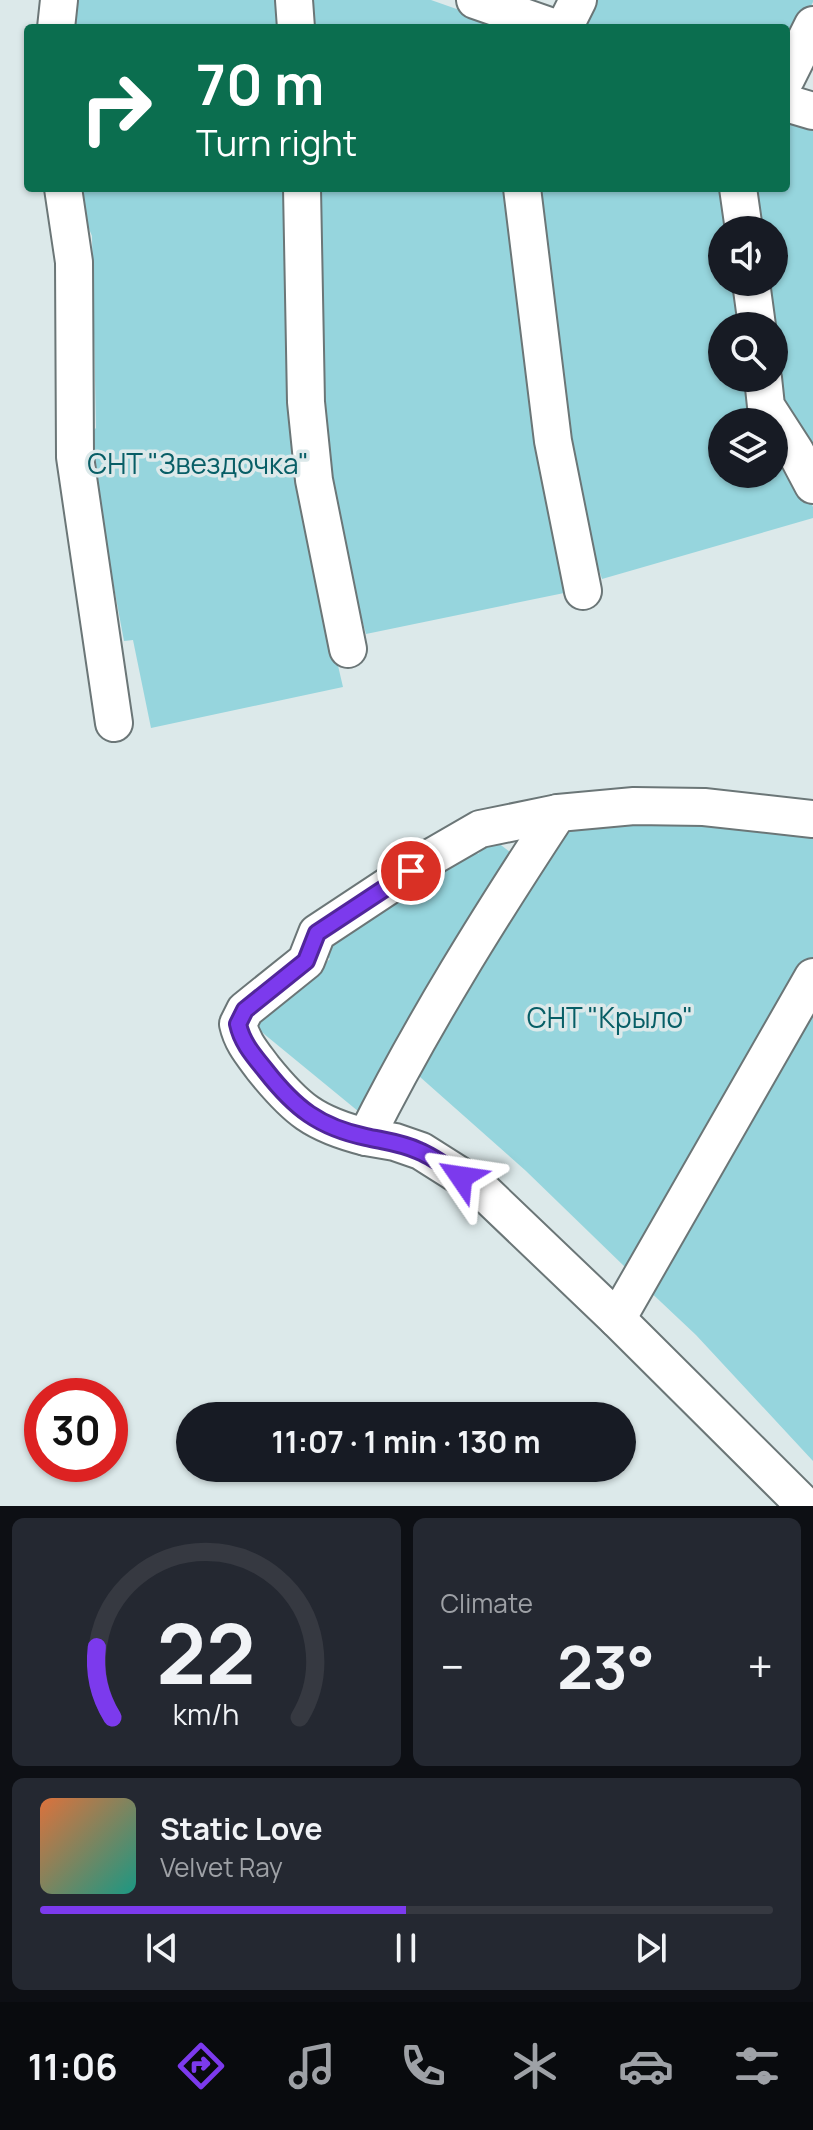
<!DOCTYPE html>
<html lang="en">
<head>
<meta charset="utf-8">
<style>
  body { margin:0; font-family:Manrope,sans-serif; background:#242831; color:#f1f3f6; height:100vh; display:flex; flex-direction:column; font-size:30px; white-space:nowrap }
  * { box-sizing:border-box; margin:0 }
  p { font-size:26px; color:#9ea1a6 }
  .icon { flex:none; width:44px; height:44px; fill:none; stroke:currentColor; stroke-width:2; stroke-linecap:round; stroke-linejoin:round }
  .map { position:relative; height:1506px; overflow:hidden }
  .drawer { display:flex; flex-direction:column; gap:12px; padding:12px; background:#0d0f14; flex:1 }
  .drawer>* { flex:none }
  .top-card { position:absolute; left:24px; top:24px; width:766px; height:168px; border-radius:8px; box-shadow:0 2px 6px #0004; background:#0b6e4f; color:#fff; overflow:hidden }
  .controls { position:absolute; left:708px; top:216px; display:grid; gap:16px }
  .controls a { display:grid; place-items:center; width:80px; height:80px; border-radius:50%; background:#171b24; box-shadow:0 2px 6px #0004; font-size:40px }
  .speed { position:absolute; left:24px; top:1378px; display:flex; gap:16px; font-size:40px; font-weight:700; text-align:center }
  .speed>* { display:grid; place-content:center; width:104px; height:104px; border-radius:50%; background:#171b24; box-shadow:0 2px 6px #0004; line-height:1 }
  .speed .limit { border:12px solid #d22; background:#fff; color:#111 }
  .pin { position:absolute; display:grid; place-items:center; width:68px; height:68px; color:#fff; margin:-34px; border:4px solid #fff; border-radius:50%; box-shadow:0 2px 8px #0007 }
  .me { position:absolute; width:88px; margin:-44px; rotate:302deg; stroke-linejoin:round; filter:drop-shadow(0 0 6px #0008) }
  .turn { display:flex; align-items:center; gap:28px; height:168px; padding:0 40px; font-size:36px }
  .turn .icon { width:104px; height:104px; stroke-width:2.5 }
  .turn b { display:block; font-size:56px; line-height:68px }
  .big { font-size:60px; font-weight:700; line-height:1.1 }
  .drawer .tile { flex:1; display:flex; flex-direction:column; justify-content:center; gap:12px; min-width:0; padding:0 28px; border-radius:12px; background:#242831 }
  .drawer .dial { align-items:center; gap:0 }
  .dial svg { height:208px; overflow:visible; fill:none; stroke:#363941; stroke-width:7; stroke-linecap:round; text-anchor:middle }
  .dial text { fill:#f1f3f6; stroke:none }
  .song { display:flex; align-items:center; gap:24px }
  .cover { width:96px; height:96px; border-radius:12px; background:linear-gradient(135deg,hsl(20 70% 55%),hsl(170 70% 35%)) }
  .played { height:8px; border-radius:4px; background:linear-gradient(90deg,#7c3aed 50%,#363941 50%) }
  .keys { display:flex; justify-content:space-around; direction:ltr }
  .heat { display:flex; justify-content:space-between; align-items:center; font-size:44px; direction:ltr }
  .drawer .tiles { flex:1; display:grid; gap:12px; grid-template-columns:1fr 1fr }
  .tile:last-child { grid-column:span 2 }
  .trip { position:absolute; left:176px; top:1402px; width:460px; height:80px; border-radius:40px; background:#171b24; box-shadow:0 2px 6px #0004; font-weight:700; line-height:80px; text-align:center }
  .dock { display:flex; height:128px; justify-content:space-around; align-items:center; background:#090b0e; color:#9ea1a6 }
  .dock .icon { width:56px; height:56px }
  .dock .selected { color:#7c3aed }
  .dock b { font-size:36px; color:#f1f3f6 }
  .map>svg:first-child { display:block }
  .green { fill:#96d5dd }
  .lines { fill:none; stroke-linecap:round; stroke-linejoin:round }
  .minor-casing { stroke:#6b7677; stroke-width:40 }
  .minor { stroke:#fff; stroke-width:36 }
  .route-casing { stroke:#51269a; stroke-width:20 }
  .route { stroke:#7c3aed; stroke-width:14 }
  .labels { text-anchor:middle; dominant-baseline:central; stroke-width:7; stroke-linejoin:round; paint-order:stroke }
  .park-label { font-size:28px; fill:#075e66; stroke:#dce9ea }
</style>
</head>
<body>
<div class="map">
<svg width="813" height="1506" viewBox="0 0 813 1506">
  <rect width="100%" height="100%" fill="#dce9ea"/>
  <!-- green -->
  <g class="green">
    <polygon points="70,0 286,0 288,28 69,28"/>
    <polygon points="306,0 431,0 502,25 502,28 308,28"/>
    <polygon points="591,0 813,0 813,2 786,58 786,28 592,28 579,24"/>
    <polygon points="786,122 813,129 813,461 774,397 774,326 762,282 774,282 774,230 752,230 749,188 786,188"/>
    <polygon points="75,188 290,188 301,507 343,687 151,728 133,640 124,641 86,438 96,428 92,236 76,197"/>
    <polygon points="314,188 512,188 569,592 366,634 357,602 317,405"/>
    <polygon points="534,188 728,188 734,230 722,230 722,282 742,282 747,326 722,326 722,378 753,378 761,422 722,422 722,474 774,474 774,448 785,447 813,507 813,518 602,579 589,539 561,424"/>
    <polygon points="708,820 813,833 813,959 690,1168 625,1267 526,1171 411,1069 538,856 550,861 572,827"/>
    <polygon points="493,839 514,855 364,1116 253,1025 330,959 323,949 468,846 478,854"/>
    <polygon points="813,1001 813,1461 696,1335 644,1286"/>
  </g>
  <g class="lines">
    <defs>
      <g id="minor">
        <polyline points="294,0 296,28"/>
        <polyline points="475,0 555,28"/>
        <polyline points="56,28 59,0"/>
        <polyline points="564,28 578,0"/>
        <polyline points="786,79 813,25"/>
        <polyline points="786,103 813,111"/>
        <polyline points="63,188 74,262 75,457 114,723"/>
        <polyline points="302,188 306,402 314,480 348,649"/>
        <polyline points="522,188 553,441 583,591"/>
        <polyline points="738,188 744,230"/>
        <polyline points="751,282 757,326"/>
        <polyline points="763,378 766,406 795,451 813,485"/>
        <path d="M366,1137C314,1124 296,1109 263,1068C252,1053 242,1042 238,1024L245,1010L306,961L317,933L435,855L480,829L558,813"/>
        <polyline points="617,1319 813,977"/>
        <path d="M805,1506L617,1319L481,1189L421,1151L395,1142L366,1137C422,1025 489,918 558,813L634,806L704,807L813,819"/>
      </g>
    </defs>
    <!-- minor casing -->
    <use href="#minor" class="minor-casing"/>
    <!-- minor -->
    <use href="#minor" class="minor"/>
  </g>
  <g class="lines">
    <defs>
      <path id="route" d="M411,871L317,933L306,961L245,1010L238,1024C242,1043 254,1056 266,1071C295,1108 319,1127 366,1137C384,1141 402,1143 419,1151C434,1157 448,1168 461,1177"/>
    </defs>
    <!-- route casing -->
    <use href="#route" class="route-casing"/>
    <!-- route -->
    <use href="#route" class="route"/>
  </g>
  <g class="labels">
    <!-- park labels -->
    <g class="park-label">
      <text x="198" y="463">СНТ "Звездочка"</text>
      <text x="610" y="1017">СНТ "Крыло"</text>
    </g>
  </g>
</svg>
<div class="controls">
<a><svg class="icon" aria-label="sound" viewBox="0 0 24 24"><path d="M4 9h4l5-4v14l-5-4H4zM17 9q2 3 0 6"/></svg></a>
<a><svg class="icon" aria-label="search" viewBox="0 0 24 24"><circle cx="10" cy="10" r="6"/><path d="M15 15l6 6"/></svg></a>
<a><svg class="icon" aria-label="layers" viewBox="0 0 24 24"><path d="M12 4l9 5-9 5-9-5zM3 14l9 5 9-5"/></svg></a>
</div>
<div class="speed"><div class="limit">30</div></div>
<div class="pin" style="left:411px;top:871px;background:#d93025"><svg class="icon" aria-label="arrive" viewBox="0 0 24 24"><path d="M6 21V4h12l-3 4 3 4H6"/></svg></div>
<svg class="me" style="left:461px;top:1177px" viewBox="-20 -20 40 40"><path d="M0-17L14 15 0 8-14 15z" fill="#7c3aed" stroke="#fff" stroke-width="4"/></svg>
<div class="trip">11:07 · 1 min · 130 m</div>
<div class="top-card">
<div class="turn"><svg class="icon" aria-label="right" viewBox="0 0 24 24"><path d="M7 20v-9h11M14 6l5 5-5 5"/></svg><div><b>70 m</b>Turn right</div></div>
</div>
</div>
<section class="drawer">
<div class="tiles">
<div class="tile dial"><svg viewBox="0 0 100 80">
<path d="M14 69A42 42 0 1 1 86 69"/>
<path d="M14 69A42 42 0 0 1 8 42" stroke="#7c3aed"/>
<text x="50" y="56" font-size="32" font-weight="700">22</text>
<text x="50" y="72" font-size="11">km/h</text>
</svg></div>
<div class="tile"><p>Climate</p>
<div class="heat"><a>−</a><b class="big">23°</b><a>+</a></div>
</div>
<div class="tile">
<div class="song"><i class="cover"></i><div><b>Static Love</b><p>Velvet Ray</p></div></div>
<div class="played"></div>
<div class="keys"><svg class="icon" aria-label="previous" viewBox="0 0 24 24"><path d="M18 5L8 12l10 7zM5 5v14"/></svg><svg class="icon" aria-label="pause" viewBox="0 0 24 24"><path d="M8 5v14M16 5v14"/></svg><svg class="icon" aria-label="next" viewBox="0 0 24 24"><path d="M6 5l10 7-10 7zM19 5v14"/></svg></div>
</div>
</div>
</section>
<nav class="dock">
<b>11:06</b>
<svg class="icon selected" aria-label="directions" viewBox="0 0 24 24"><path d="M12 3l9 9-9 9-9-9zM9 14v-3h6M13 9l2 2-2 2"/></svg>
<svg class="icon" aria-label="music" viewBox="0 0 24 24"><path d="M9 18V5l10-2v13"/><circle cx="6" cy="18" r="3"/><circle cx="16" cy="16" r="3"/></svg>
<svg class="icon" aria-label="phone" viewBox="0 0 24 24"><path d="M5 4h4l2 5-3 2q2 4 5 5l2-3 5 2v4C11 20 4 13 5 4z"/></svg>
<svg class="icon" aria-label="climate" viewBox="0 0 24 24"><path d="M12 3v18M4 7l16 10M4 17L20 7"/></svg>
<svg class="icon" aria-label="car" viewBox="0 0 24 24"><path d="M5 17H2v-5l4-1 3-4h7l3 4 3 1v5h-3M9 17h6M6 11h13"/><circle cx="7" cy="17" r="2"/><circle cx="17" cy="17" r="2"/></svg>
<svg class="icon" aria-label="filters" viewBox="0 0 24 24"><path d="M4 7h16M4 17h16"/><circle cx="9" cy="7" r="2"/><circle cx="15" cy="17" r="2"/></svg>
</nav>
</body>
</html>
